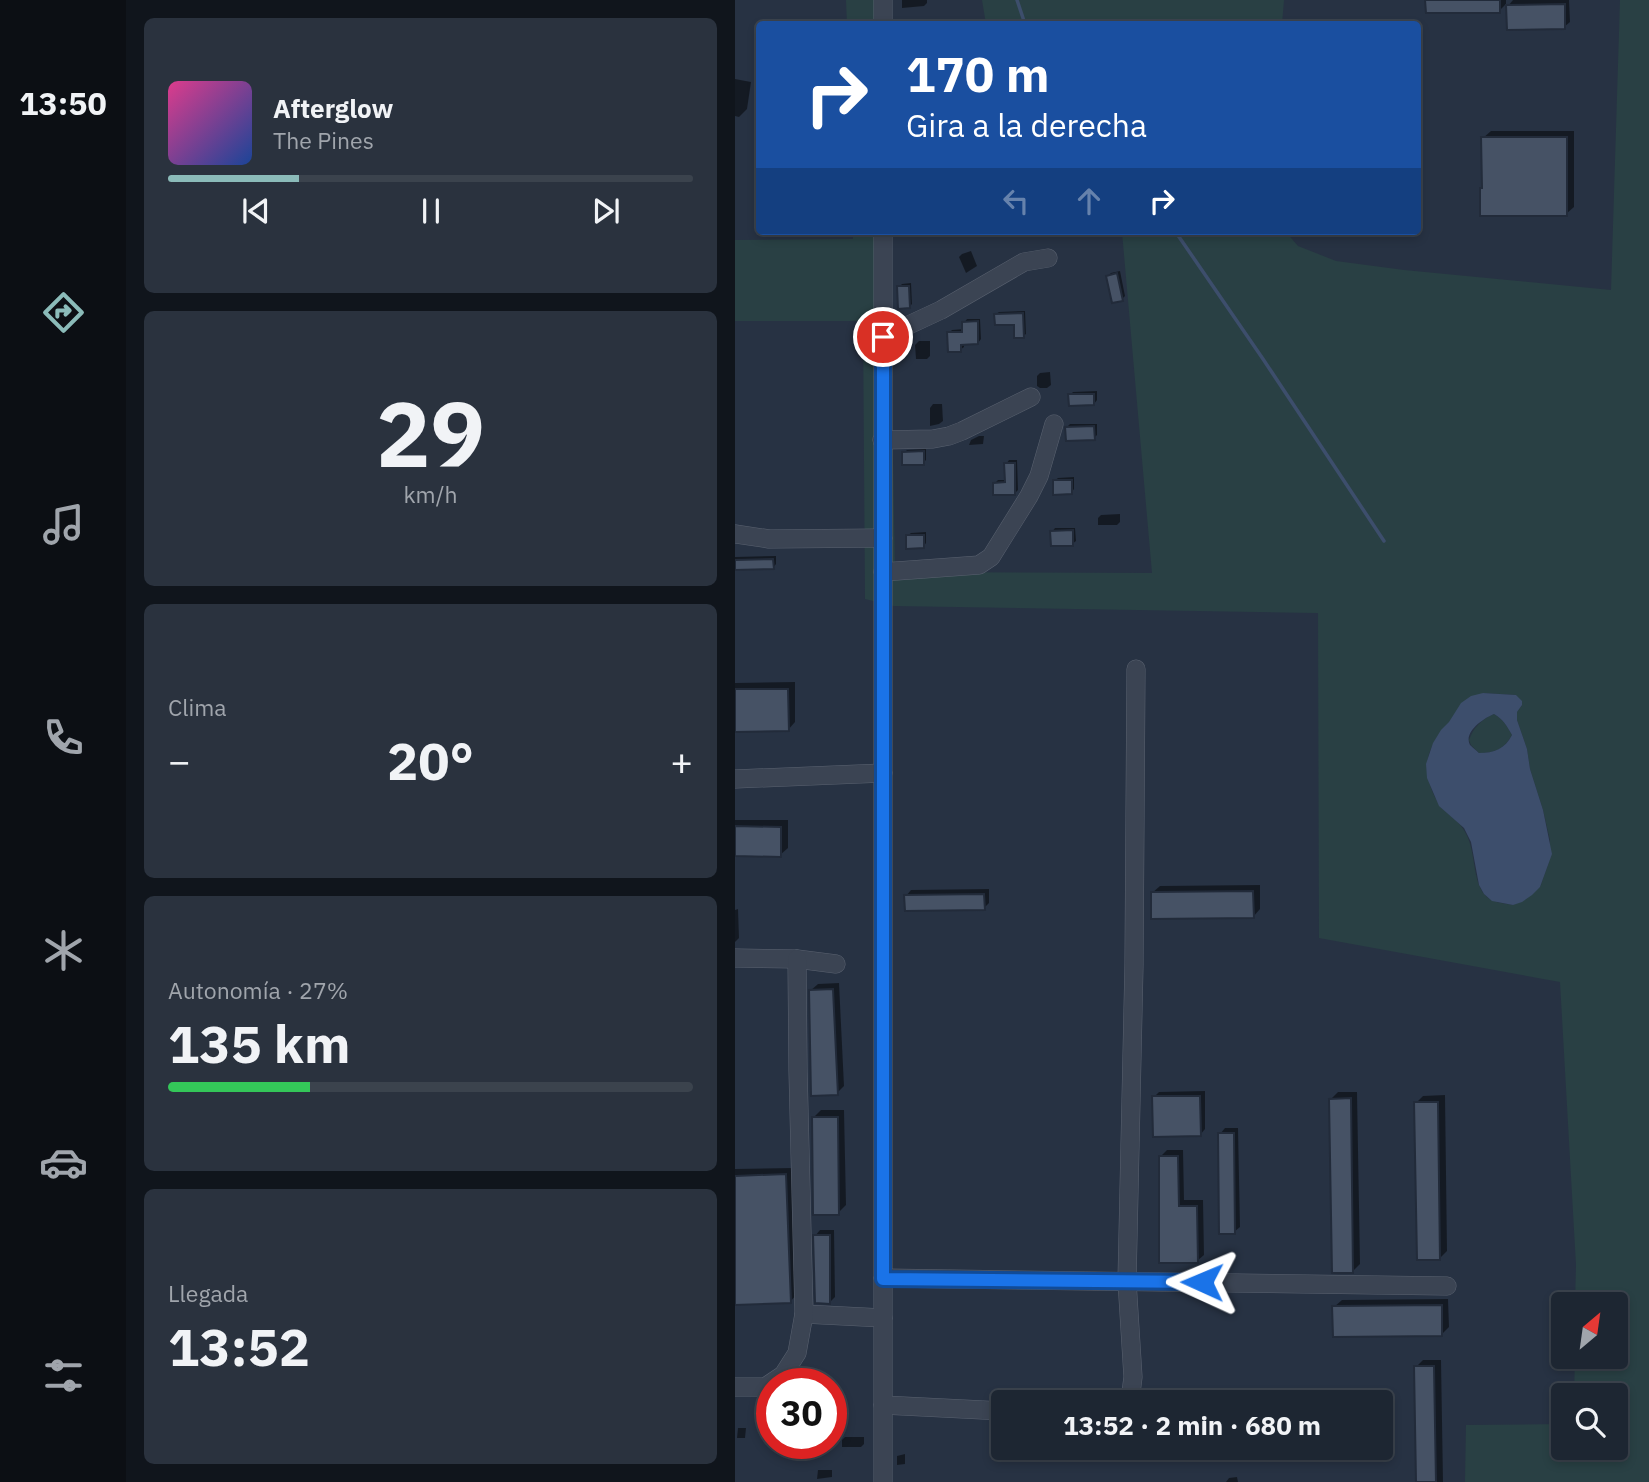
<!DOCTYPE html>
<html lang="es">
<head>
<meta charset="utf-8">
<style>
  body { margin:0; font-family:"IBM Plex Sans",sans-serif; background:#2a323e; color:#f1f3f6; height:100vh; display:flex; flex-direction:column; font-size:26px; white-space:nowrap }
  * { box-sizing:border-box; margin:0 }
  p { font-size:23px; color:#a0a5ac }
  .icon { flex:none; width:38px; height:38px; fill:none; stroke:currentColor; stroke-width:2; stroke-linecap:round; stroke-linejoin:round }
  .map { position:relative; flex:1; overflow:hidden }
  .details { display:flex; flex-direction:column; gap:18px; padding:18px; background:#10151c; width:609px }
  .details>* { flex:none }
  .banner { position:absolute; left:21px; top:21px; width:665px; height:214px; border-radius:7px; box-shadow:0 4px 10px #0003,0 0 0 2px #3b434d; background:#1a4fa0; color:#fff; overflow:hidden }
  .needle { width:46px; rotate:29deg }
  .tools { position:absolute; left:816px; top:1292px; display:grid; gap:14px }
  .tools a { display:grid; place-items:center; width:77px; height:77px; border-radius:7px; background:#1d2632; box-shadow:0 4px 10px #0003,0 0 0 2px #3b434d; font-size:35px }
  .speed { position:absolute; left:21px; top:1368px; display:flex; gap:14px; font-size:35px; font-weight:700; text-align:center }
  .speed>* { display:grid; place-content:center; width:91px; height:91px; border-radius:50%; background:#1d2632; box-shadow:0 4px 10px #0003,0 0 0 2px #3b434d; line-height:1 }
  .speed .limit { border:10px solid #d22; background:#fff; color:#111 }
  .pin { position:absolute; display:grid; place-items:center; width:60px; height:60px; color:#fff; margin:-30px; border:4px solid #fff; border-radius:50%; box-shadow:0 2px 7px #0007 }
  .me { position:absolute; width:77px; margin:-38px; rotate:271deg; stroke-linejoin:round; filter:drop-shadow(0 0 5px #0008) }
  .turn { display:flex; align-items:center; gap:24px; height:147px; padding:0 35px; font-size:32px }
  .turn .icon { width:91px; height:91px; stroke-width:2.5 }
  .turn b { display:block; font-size:49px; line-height:60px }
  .lanes { display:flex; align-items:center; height:66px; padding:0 35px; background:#0003; justify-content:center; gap:35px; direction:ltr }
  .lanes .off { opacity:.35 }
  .big { font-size:52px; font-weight:800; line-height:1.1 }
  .details .widget { flex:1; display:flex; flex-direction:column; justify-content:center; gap:10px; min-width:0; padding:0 24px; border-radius:10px; background:#2a323e }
  .details .dial { align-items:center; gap:0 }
  .dial b { font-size:91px; line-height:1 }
  .song { display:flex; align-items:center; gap:21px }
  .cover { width:84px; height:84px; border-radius:10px; background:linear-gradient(135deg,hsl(330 70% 55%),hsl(220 70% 35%)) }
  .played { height:7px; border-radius:4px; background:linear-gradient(90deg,#8bbbb9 25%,#3b434d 25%) }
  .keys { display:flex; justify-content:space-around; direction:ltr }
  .heat { display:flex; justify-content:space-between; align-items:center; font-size:38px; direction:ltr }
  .charge { height:10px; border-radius:5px; background:linear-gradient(90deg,#34c759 27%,#3b434d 0) }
  .trip { position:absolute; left:256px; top:1390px; width:402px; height:70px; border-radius:7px; background:#1d2632; box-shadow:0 4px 10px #0003,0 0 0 2px #3b434d; font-weight:800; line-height:70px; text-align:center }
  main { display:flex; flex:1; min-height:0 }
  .tab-bar { display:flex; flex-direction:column; width:126px; justify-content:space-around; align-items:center; background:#0c0f14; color:#a0a5ac }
  .tab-bar .icon { width:49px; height:49px }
  .tab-bar .selected { color:#8bbbb9 }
  .tab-bar b { font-size:32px; color:#f1f3f6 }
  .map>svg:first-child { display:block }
  .green { fill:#294044; fill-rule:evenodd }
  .water { fill:#3d4e6c; fill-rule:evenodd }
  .shadow { fill:#0007 }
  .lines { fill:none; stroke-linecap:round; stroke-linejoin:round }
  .stream { stroke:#3d4e6c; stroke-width:3.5 }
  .building { fill:#465265; stroke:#222b3a; stroke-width:2 }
  .minor-casing { stroke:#5a6270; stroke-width:19 }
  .minor { stroke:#3b4453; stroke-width:18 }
  .route-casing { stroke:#114b97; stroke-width:18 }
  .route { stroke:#1a73e8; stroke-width:12 }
</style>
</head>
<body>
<main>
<nav class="tab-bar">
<b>13:50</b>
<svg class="icon selected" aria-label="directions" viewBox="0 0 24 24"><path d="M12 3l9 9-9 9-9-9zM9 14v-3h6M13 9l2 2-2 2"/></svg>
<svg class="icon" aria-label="music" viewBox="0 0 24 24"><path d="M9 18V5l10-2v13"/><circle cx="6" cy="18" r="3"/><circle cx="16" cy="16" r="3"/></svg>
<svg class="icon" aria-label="phone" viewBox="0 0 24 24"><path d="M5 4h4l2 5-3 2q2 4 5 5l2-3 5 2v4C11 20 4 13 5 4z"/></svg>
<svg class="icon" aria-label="climate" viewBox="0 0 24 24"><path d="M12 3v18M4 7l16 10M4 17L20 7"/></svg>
<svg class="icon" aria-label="car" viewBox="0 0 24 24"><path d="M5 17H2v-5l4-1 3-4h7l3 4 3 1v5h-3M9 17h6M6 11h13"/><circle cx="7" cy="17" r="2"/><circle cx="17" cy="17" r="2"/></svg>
<svg class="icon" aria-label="filters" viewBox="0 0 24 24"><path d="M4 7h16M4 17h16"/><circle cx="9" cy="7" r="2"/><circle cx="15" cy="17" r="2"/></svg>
</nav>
<section class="details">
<div class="widget">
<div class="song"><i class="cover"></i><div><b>Afterglow</b><p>The Pines</p></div></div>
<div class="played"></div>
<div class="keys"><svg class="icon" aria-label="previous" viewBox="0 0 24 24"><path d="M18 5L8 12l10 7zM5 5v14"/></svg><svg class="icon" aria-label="pause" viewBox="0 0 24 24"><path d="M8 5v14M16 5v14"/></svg><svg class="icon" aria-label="next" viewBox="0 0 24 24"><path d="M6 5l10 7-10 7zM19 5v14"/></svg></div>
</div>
<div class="widget dial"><b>29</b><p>km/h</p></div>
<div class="widget"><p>Clima</p>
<div class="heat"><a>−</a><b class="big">20°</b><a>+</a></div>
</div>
<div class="widget"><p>Autonomía · 27%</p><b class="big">135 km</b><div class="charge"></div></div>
<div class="widget"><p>Llegada</p><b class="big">13:52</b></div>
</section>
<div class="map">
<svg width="914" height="1482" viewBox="0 0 914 1482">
  <rect width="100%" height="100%" fill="#273243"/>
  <!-- green -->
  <g class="green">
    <polygon points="111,0 151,0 151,24 112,24"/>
    <polygon points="247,0 549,0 547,24 251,24"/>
    <path d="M885,0H914V1482H730L731,1425L828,1424V1447H880V1395H839L840,1356H880V1304H840L841,1265L825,982L584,938L583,613L159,606L130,599L128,321H0V240L118,239V231H154L160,572L417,573L387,232L381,231H550L563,246L601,261L669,270L876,290ZM748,693L781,695L787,705L782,712V720L792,749L795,769L808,810L815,840L814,862L805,887L778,905C768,903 756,903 749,894C737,879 741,850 730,832C725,822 715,816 708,809C699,800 690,776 692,763C697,731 725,713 748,693Z"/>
    <path d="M759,714C768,719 772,726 777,735C769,749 760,753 744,753L736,745L734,740C738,728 747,719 759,714Z"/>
  </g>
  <!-- water -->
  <path class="water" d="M748,693L781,695L787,701V705L782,712V720L792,749L795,769L808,810L817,854L805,887L797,895L787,902L778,905L757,901L749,894L744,885L736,842L729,828L704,806L692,778L691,764L698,743L706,730L714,722L726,703L736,696ZM759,714C768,719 772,726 777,735C770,749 759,753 744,753C743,752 736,746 735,745C728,732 749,718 759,714Z"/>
  <!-- shadow -->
  <g class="shadow">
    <polygon points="167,0 192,0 192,3 189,6 167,8"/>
    <polygon points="692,0 771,0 771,4 764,11"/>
    <polygon points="778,0 834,0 835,22 829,27 773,6"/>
    <polygon points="0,79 16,82 12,109 4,117 0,116"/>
    <polygon points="756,131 839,131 839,207 831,214 746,189 749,186 748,138"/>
    <polygon points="236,251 242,266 231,273 224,257 227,254"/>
    <polygon points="385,271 390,296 387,299 373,276 376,273"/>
    <polygon points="176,283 177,304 174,307 164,287 167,284"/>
    <polygon points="290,311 291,334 288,336 280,323 261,314 264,312"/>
    <polygon points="232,319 245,319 246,339 243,343 229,343 229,347 225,350 214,333 217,330 229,329 229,323"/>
    <polygon points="184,341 195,341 195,356 192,359 181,359 180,345"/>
    <polygon points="315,372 316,385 312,388 305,388 302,386 302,376 305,373"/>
    <polygon points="362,391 362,400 359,404 335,395 338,392"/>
    <polygon points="198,404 207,404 208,421 204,424 195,426 195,408"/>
    <polygon points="335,424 362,424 362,435 359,438 332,427"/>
    <polygon points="244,436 249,436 248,444 234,445 236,440"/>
    <polygon points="191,449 191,460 188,463 169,453 172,450"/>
    <polygon points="274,460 282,460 283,490 280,493 260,483 263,480 271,480 271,464"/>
    <polygon points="339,477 339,489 336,493 319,481 323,478"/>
    <polygon points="385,514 385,522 382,525 363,525 363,518 366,515"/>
    <polygon points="320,528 340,528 341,541 337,544 317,532"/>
    <polygon points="191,532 191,543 188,547 172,536 176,533"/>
    <polygon points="41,556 41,564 38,568 0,568 0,557"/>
    <polygon points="60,682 60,722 53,730 0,730 0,683"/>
    <polygon points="0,820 53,820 53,848 45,855 0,855"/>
    <polygon points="525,885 525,909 518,917 417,893 425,886"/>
    <polygon points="254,889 254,903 249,908 171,896 176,890"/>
    <polygon points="3,909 4,938 0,942 0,910"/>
    <polygon points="104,983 109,1086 102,1093 75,991 83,984"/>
    <polygon points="470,1091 470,1129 465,1135 419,1097 424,1092"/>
    <polygon points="603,1092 622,1092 625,1264 618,1271 596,1099"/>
    <polygon points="710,1095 712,1251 705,1258 681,1103 688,1096"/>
    <polygon points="86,1110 109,1110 111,1205 103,1213 78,1118"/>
    <polygon points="490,1128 503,1128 505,1227 499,1232 485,1134"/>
    <polygon points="432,1150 448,1150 449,1200 468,1200 469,1255 462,1261 425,1157"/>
    <polygon points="58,1168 62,1294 55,1302 0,1303 0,1169"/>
    <polygon points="85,1230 99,1230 100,1297 95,1302 80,1236"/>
    <polygon points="713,1299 714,1327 706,1335 599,1307 607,1300"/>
    <polygon points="688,1360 706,1360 708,1482 683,1482 681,1367"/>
    <polygon points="434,1390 435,1402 408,1402 409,1394 412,1391"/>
    <polygon points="3,1428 11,1428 10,1438 2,1438"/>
    <polygon points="110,1437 129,1437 129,1444 126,1447 107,1447 107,1440"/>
    <polygon points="170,1454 170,1464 162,1465 162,1456"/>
    <polygon points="83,1470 97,1470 97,1477 82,1479"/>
    <polygon points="502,1477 503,1482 491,1482 494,1478"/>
  </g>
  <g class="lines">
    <!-- stream -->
    <g class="stream">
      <polyline points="282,0 290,24"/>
      <polyline points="440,231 528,359 649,541"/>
    </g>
  </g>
  <!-- building -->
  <g class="building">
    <polygon points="690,0 765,0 765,13 691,13"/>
    <polygon points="830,4 830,29 772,30 771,5"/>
    <polygon points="746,137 832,137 832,216 745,216 745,188 747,188"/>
    <polygon points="382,273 388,301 377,303 371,276"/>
    <polygon points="162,286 174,286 175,308 163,309"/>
    <polygon points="288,313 289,338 279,338 279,325 260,325 259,314"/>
    <polygon points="243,321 243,344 226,345 226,352 213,352 212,332 227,332 227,322"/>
    <polygon points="333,394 359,394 359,405 334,406"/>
    <polygon points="359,426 360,440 331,441 330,427"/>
    <polygon points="189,451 189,465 167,465 167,452"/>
    <polygon points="269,463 280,463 280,495 258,495 258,483 270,482"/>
    <polygon points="318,480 337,480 337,494 318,495"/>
    <polygon points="338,530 338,546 316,546 315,531"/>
    <polygon points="171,535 189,535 189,548 171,549"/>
    <polygon points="38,559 39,569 0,570 0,560"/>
    <polygon points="0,689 53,689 54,731 0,732"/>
    <polygon points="0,826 46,827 46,857 0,856"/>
    <polygon points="518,891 519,918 416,919 416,892"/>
    <polygon points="249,894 250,910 170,911 169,895"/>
    <polygon points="98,989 103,1095 76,1096 74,990"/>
    <polygon points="417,1096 465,1096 466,1136 418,1137"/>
    <polygon points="616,1098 618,1273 597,1273 594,1099"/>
    <polygon points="679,1102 703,1102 705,1260 682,1260"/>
    <polygon points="77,1117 103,1117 104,1215 78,1215"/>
    <polygon points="483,1133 499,1133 500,1234 484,1234"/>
    <polygon points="424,1156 443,1156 444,1206 462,1206 463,1263 424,1263"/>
    <polygon points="51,1174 56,1303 0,1305 0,1176"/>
    <polygon points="78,1235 95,1235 95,1304 80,1303"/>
    <polygon points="707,1305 707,1336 598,1337 597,1306"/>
    <polygon points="679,1366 699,1366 701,1482 681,1482"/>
  </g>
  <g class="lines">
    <defs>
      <g id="minor">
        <polyline points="148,0 148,24"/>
        <polyline points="148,337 206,310 289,262 313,258"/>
        <polyline points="147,440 198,439 214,436 227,431 296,397"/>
        <polyline points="0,534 34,539 148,538"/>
        <polyline points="148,572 244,565 256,557 294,496 304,476 319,424"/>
        <polyline points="0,779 148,773"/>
        <polyline points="0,958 62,959 101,964"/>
        <polyline points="148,1278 712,1286"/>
        <polyline points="69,1314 148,1318"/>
        <polyline points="0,1387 30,1387 48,1375 62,1353 69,1314 63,1070 62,959"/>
        <polyline points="391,1402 396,1393 398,1377 392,1281 399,965 401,669"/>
        <polyline points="148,1405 268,1411"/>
        <polyline points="148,1482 148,231"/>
      </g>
    </defs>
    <!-- minor casing -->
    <use href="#minor" class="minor-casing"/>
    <!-- minor -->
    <use href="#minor" class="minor"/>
  </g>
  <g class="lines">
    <defs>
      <polyline id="route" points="148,337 148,1279 467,1282"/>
    </defs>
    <!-- route casing -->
    <use href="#route" class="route-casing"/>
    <!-- route -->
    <use href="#route" class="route"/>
  </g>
</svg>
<div class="tools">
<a><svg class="needle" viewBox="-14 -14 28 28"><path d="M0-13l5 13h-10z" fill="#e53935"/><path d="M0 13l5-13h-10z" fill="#a0a5ac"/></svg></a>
<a><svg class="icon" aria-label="search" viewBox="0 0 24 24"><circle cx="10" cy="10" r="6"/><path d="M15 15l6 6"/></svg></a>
</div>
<div class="speed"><div class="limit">30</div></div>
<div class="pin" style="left:148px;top:337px;background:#d93025"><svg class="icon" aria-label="arrive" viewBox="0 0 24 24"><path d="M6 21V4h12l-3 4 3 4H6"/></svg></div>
<svg class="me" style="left:467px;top:1282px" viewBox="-20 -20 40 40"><path d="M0-17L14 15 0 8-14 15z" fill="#1a73e8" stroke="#fff" stroke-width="4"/></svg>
<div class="trip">13:52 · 2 min · 680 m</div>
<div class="banner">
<div class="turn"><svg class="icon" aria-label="right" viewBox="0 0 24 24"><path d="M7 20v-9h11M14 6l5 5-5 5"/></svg><div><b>170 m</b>Gira a la derecha</div></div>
<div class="lanes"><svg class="icon off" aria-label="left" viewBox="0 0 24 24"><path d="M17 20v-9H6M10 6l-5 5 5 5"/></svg><svg class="icon off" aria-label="ahead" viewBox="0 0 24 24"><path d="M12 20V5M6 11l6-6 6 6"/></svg><svg class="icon" aria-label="right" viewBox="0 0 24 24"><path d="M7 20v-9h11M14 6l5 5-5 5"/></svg></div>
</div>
</div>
</main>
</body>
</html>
